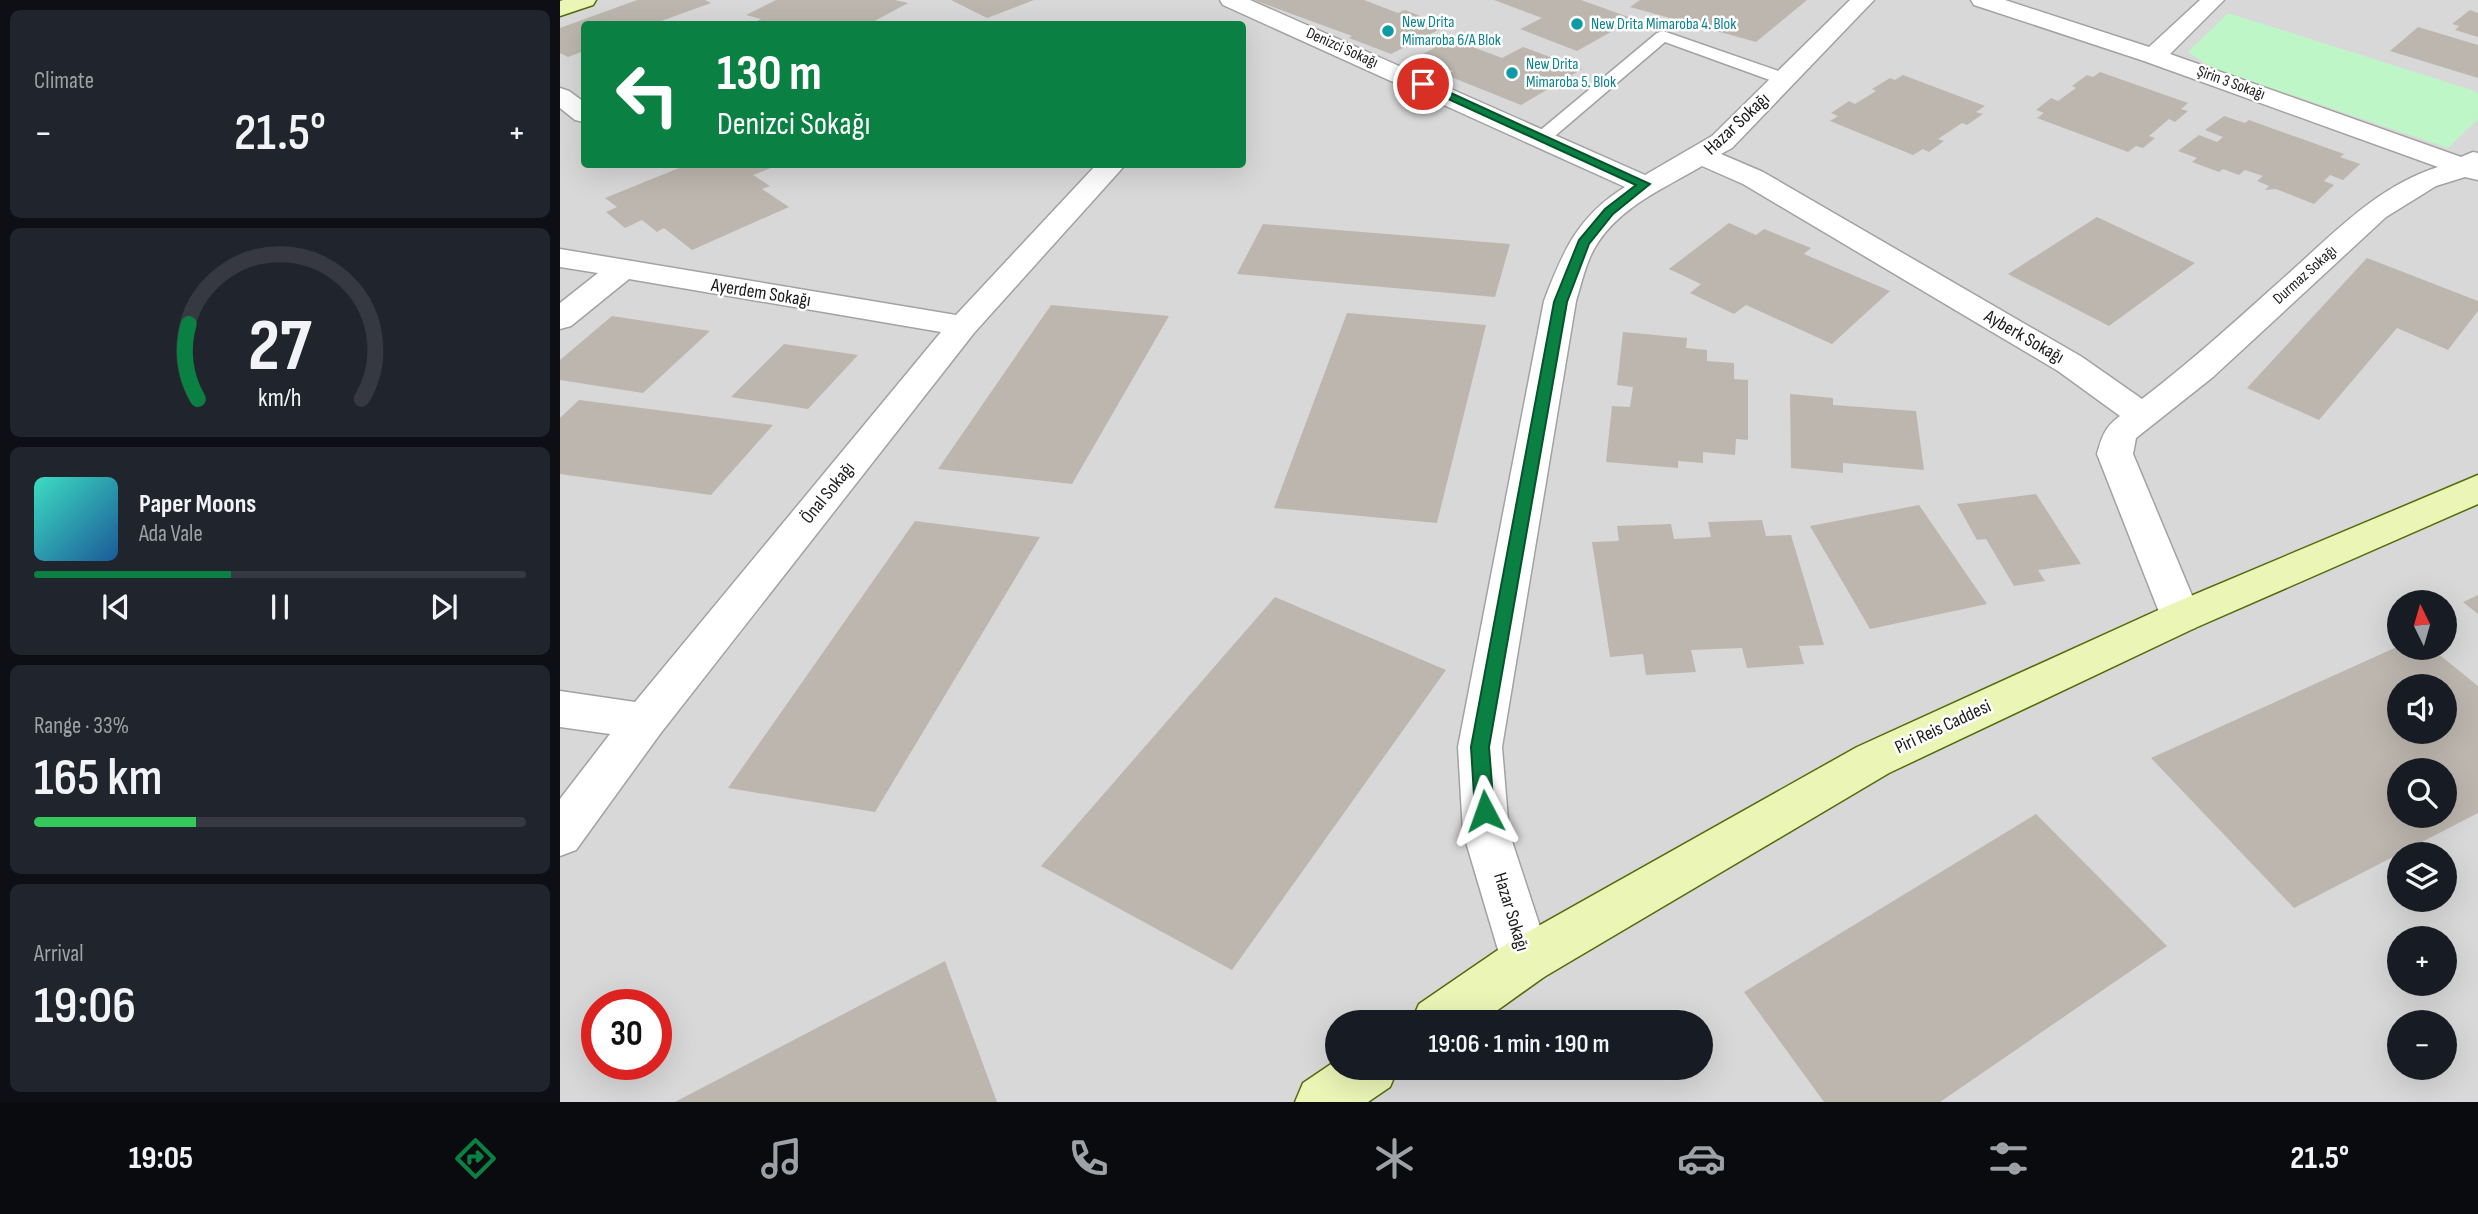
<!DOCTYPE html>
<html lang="en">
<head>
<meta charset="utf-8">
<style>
  body { margin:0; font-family:"Sofia Sans Condensed",sans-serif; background:#20242c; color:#f1f3f6; height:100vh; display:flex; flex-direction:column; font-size:26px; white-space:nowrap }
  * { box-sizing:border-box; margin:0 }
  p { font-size:23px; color:#9ea1a6 }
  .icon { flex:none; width:38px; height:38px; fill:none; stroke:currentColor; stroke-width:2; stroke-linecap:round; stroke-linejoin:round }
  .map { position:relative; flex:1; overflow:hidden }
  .sheet { display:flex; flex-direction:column; gap:10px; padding:10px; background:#0d0f14; width:560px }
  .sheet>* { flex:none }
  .top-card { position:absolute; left:21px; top:21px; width:665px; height:147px; border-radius:7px; box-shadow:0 7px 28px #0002; background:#0b8043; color:#fff; overflow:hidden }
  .needle { width:46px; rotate:355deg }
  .buttons { position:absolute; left:1827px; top:590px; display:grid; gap:14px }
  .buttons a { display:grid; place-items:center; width:70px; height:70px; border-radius:50%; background:#171b24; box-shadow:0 7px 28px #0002; font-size:35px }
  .speed { position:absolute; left:21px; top:989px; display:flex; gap:14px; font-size:35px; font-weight:700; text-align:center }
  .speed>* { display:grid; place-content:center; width:91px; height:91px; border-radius:50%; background:#171b24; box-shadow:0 7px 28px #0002; line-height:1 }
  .speed .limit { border:10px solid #d22; background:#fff; color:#111 }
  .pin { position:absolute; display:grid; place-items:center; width:60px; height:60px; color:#fff; margin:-30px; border:4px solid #fff; border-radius:50%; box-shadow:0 2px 7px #0007 }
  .me { position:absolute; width:77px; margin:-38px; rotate:356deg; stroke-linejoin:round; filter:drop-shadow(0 0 5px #0008) }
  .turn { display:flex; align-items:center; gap:24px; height:147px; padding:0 21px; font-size:32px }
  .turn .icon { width:91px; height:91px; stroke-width:2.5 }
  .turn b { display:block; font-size:49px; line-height:60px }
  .big { font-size:52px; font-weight:600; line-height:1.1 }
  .sheet .widget { flex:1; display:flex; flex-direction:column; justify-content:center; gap:10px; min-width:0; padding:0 24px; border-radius:10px; background:#20242c }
  .sheet .dial { align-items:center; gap:0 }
  .dial svg { height:182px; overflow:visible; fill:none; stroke:#363941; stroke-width:7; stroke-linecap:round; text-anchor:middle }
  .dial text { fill:#f1f3f6; stroke:none }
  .song { display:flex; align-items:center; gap:21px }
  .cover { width:84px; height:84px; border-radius:10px; background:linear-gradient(135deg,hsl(170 70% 55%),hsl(210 70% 35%)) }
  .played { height:7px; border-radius:4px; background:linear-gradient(90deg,#0b8043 40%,#363941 40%) }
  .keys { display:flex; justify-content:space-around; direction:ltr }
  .heat { display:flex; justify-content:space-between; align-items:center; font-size:38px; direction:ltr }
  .charge { height:10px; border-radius:5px; background:linear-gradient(90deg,#34c759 33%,#363941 0) }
  .trip { position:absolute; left:765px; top:1010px; width:388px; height:70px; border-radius:35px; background:#171b24; box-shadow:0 7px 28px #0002; font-weight:600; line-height:70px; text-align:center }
  .menu { display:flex; height:112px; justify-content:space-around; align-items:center; background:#090b0e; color:#9ea1a6 }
  .menu .icon { width:49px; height:49px }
  .menu .active { color:#0b8043 }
  .menu b { font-size:32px; color:#f1f3f6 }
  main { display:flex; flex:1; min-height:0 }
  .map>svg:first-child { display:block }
  .residential { fill:#d9d8d8; fill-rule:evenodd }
  .park { fill:#bef6c8 }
  .building { fill:#bcb6ae; fill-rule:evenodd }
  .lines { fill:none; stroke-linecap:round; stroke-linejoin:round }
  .lane-casing { stroke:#a2a2a2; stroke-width:3 }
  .street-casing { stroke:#a2a2a2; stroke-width:3 }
  .secondary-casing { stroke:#556a0a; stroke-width:3 }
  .lane { fill:#fff; fill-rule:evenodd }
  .street { fill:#fff; fill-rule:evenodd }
  .secondary { fill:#ebf5b6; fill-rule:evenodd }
  .route { fill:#0b8043; stroke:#07532c; stroke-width:2 }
  .culture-dot { fill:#0f9aa8; stroke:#fff; stroke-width:2.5 }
  .labels { text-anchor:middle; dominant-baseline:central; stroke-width:5; stroke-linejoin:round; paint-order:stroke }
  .far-culture-label { font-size:16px; fill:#0d838f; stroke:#fff; text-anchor:start }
  .far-street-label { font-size:16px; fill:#1b1b1b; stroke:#fff }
  .street-label { font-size:19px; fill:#1b1b1b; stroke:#fff }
</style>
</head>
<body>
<main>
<section class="sheet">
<div class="widget"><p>Climate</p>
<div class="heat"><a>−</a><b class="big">21.5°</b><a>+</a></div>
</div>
<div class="widget dial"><svg viewBox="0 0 100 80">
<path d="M14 69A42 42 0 1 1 86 69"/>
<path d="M14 69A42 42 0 0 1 10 36" stroke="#0b8043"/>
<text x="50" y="56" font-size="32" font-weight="700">27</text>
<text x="50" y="72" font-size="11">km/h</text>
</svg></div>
<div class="widget">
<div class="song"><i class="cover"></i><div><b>Paper Moons</b><p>Ada Vale</p></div></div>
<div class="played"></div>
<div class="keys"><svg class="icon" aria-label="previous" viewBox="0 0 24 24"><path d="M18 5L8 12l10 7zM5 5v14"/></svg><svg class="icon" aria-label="pause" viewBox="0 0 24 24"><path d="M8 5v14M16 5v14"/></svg><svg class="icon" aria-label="next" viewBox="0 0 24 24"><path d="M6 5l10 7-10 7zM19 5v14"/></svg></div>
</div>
<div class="widget"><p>Range · 33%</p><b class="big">165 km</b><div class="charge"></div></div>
<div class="widget"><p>Arrival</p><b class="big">19:06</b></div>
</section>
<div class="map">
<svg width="1918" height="1102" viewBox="0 0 1918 1102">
  <rect width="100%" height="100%" fill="#ece9e1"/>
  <!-- residential -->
  <path class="residential" d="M0,0H1918V1102H0ZM24,24H682V164H24ZM1839,602H1885V648H1839ZM1839,686H1885V732H1839ZM1839,770H1885V816H1839ZM1839,854H1885V900H1839ZM1839,938H1885V984H1839ZM37,1004H96V1064H37ZM777,1022H1141V1068H777ZM1839,1022H1885V1068H1839Z"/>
  <!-- park -->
  <polygon class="park" points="1668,13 1915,91 1918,94 1918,119 1888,148 1652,68 1628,52"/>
  <!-- building -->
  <g class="building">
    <polygon points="77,0 145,0 151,3 93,24 24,24 24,51 8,57 0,53 0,28"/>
    <polygon points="216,0 335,0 348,3 309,24 200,24 194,23 201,19 186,15"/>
    <polygon points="391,0 474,0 427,18"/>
    <polygon points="694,0 804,0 838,13 845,10 886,26 831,54 789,38 792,36"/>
    <polygon points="934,0 1021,0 1074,19 1017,51 960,29 982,18"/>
    <polygon points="1080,0 1247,0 1196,42 1070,7"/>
    <polygon points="1910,10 1918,13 1918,37 1895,30 1899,26 1892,24"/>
    <polygon points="1858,27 1918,45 1918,78 1830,51"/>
    <polygon points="891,39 942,58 963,47 1022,69 961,105 886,75 893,71 857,57"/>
    <polygon points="1540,72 1628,103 1621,109 1628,111 1615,122 1609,119 1589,136 1595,138 1583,148 1576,146 1568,152 1477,118 1484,113 1476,110 1491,98 1498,101 1516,88 1512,86 1527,75 1533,77"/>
    <polygon points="1343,75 1425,106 1416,112 1423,114 1407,125 1402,123 1378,139 1384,141 1369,152 1363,149 1353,155 1270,121 1278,116 1271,113 1289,101 1295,104 1316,91 1312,89 1330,78 1335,80"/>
    <polygon points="1664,116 1685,123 1689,120 1784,154 1780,157 1800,164 1783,180 1770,175 1764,181 1774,185 1754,204 1716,189 1705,190 1709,186 1697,181 1703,176 1685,170 1679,175 1663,169 1659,172 1632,162 1637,158 1618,151 1639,135 1657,142 1663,137 1645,130"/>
    <polygon points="129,164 206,164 211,168 193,175 210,186 202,189 229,207 132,250 104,228 97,232 82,220 65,228 46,212 57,207 45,198"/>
    <polygon points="1537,217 1635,263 1549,326 1448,274"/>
    <polygon points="1169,223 1196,235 1204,229 1251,248 1244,254 1330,291 1272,344 1186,305 1174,314 1130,293 1141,284 1109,269"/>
    <polygon points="703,224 950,244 935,297 677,274"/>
    <polygon points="1807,258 1918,301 1918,311 1888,350 1837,328 1759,420 1687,388"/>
    <polygon points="491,305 609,316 512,484 378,469"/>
    <polygon points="787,313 926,325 877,523 714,508"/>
    <polygon points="52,316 150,331 83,393 0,380 0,360"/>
    <polygon points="1063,332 1127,338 1126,348 1147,350 1147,361 1174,363 1174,379 1188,380 1188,440 1176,439 1175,455 1143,452 1143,463 1118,461 1118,468 1046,462 1052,406 1070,407 1073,387 1057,385"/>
    <polygon points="224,344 298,355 248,409 171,397"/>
    <polygon points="1230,394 1273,398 1273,405 1356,411 1364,470 1283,463 1283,473 1231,468"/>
    <polygon points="19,400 213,425 151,495 0,474 0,418"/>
    <polygon points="1476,494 1521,564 1478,570 1485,581 1454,586 1426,539 1417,540 1397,504"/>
    <polygon points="1359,505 1427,604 1310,629 1250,526"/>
    <polygon points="1202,520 1206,536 1231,535 1264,645 1239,646 1244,664 1187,668 1182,648 1131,650 1136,672 1086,675 1083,654 1050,657 1032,542 1059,541 1057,526 1111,524 1114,539 1151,537 1148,522"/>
    <polygon points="355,521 480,537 315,812 168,788"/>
    <polygon points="1918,595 1918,614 1903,602"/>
    <polygon points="715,597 886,670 672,970 481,866"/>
    <path d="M1839,646L1871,648L1918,686V813L1734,908L1591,758ZM1839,686H1885V732H1839ZM1839,770H1885V816H1839Z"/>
    <polygon points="1476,814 1607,946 1380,1102 1264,1102 1184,992"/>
    <polygon points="385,961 437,1102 115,1102"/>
  </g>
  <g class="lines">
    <defs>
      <polygon id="lane" points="1103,31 1230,75 1233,79 1224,84 1218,83 1105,42 989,141 977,141 974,137 977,133 1097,33"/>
      <g id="street">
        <path d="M660,0H690L1085,175L1152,136L1290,0H1314L1172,148L1161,154L1203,172L1522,357L1582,399C1633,360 1680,317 1728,274C1774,233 1818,186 1878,167L1584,61L1414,5L1411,0H1445L1589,47L1640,0H1664L1610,54L1901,157L1913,152L1918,153V180L1905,177L1876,186L1826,217L1653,377L1576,438L1573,454L1641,617L1635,628L1621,632L1607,628L1601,617L1537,454C1542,436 1545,427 1560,416L1498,371L1183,184L1142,166C1105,188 1061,206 1037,244C1026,261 1022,282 1016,301L942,747L949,832L991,960L984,977L966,984L948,977L941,960L903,832L898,747L984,301C1003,251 1018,216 1065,187L663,5Z"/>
        <polygon points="0,88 9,91 24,102 24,122 15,120 0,108"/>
        <polygon points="537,164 566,164 414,333 100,734 16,850 0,856 0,799 50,734 0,727 0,691 75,702 381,332 69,279 11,326 0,329 0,303 38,273 0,267 0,249 396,315"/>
      </g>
      <g id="secondary">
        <polygon points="3,0 36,0 33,5 0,16 0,1"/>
        <polygon points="1918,475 1918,504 1635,628 1329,773 984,977 921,1022 851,1022 859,1004 948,943 1297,747 1607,606"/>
        <polygon points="777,1060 777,1068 838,1068 830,1087 808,1102 735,1102 743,1083"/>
      </g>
    </defs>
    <!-- lane casing -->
    <use href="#lane" class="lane-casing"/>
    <!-- street casing -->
    <use href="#street" class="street-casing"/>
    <!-- secondary casing -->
    <use href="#secondary" class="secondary-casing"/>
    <!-- lane -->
    <use href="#lane" class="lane"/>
    <!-- street -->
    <use href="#street" class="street"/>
    <!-- secondary -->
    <use href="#secondary" class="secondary"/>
  </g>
  <!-- route -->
  <polygon class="route" points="860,82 867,82 1090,184 1053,214 1029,244 1007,302 929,747 934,811 932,817 925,819 918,817 915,811 911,747 994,302 1019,240 1045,209 1076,185 860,86"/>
  <!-- markers -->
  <g class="culture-dot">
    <circle cx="1017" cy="24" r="7"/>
    <circle cx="828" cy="31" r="7"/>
    <circle cx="952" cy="73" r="7"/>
  </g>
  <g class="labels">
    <!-- far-culture labels -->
    <g class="far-culture-label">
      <text x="842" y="22">New Drita<tspan x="842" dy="18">Mimaroba 6/A Blok</tspan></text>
      <text x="1031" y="24">New Drita Mimaroba 4. Blok</text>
      <text x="966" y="64">New Drita<tspan x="966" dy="18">Mimaroba 5. Blok</tspan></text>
    </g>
    <!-- far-street labels -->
    <g class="far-street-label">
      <text transform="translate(782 48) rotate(24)">Denizci Sokağı</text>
      <text transform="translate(1671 83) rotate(20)">Şirin 3 Sokağı</text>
      <text transform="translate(1745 275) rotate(-42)">Durmaz Sokağı</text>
    </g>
    <!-- street labels -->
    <g class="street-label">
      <text transform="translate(1177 124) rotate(-43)">Hazar Sokağı</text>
      <text transform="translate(201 293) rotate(9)">Ayerdem Sokağı</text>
      <text transform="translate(1464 337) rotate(30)">Ayberk Sokağı</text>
      <text transform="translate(268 493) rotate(-51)">Önal Sokağı</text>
      <text transform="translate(1383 727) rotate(-25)">Piri Reis Caddesi</text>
      <text transform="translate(951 912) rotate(73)">Hazar Sokağı</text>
    </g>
  </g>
</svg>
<div class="buttons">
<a><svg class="needle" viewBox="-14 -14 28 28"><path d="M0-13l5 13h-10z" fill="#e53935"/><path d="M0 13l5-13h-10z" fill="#9ea1a6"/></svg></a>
<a><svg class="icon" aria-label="sound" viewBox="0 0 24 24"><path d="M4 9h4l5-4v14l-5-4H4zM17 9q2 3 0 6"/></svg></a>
<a><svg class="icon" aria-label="search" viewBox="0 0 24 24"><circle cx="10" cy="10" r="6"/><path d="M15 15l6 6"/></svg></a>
<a><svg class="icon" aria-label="layers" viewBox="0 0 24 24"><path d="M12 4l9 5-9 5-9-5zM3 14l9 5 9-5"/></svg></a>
<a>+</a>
<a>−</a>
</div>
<div class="speed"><div class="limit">30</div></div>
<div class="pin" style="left:863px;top:84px;background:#d93025"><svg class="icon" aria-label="arrive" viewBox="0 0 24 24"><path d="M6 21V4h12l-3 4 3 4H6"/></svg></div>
<svg class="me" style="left:925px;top:811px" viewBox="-20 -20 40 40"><path d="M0-17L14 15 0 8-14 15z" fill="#0b8043" stroke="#fff" stroke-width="4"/></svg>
<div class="trip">19:06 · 1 min · 190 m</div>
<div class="top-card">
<div class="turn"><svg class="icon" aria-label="left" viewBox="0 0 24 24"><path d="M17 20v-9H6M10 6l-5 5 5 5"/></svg><div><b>130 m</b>Denizci Sokağı</div></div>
</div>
</div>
</main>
<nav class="menu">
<b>19:05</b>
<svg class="icon active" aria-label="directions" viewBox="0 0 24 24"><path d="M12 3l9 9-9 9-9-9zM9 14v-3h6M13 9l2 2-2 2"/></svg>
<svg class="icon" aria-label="music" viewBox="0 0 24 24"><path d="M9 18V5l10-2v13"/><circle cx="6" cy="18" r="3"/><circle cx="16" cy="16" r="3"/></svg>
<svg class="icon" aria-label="phone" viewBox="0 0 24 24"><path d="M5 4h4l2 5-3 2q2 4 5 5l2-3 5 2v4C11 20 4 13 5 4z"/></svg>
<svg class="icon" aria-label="climate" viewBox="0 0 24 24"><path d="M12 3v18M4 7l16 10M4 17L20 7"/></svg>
<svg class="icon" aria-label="car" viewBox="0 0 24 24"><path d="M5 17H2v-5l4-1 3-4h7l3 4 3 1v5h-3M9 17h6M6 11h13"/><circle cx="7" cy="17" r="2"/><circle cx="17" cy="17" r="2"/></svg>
<svg class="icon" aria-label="filters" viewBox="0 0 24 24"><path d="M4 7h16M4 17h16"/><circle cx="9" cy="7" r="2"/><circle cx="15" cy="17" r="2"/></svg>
<b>21.5°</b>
</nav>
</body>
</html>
